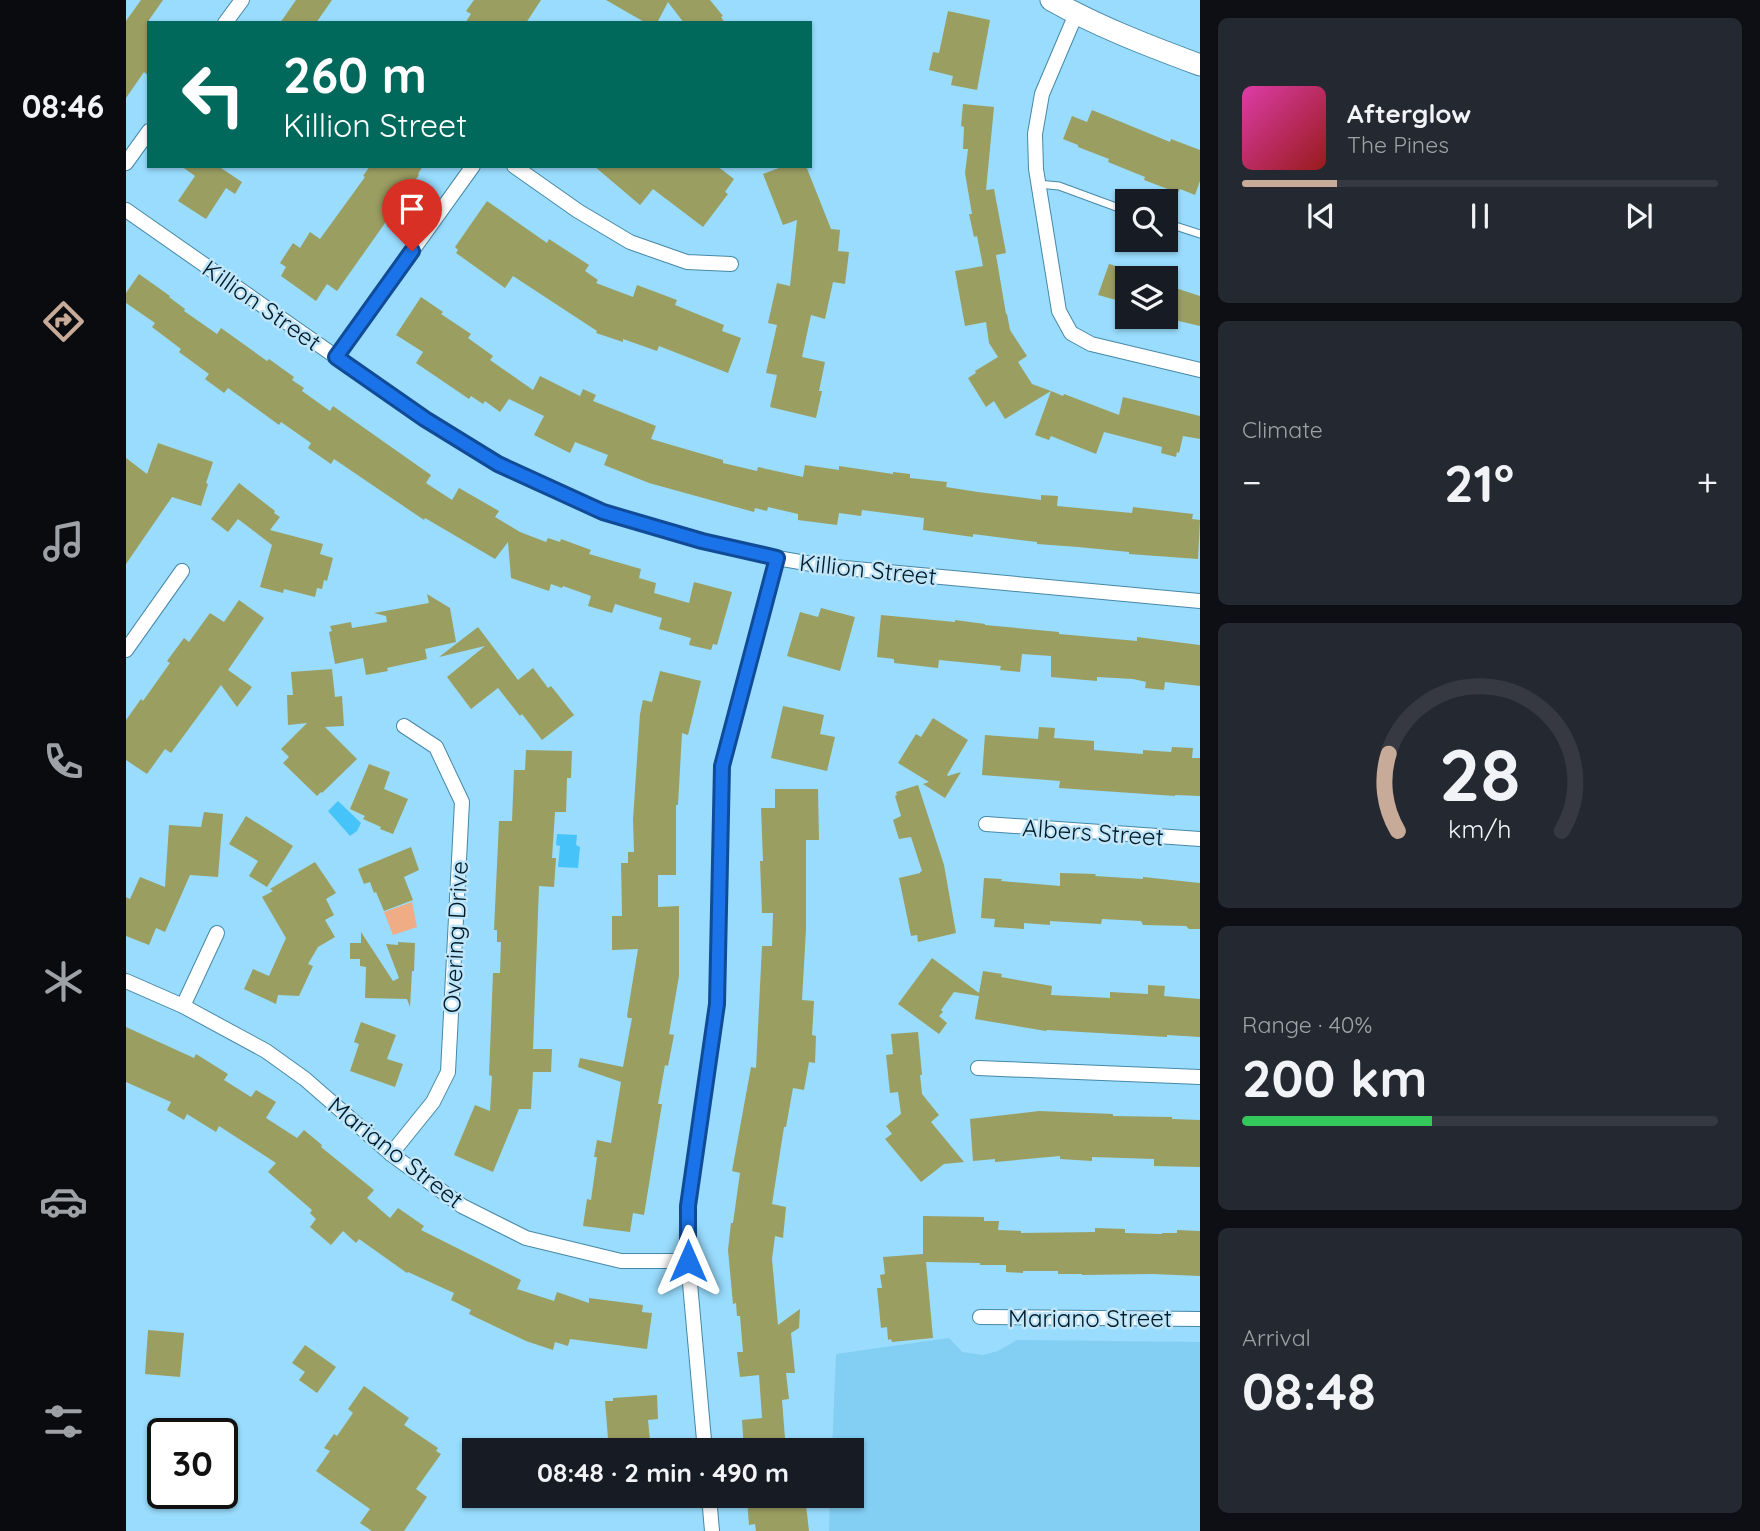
<!DOCTYPE html>
<html lang="en">
<head>
<meta charset="utf-8">
<style>
  body { margin:0; font-family:Quicksand,sans-serif; background:#242831; color:#f1f3f6; height:100vh; display:flex; flex-direction:column; font-size:26px; white-space:nowrap }
  * { box-sizing:border-box; margin:0 }
  p { font-size:23px; color:#9ea1a6 }
  .icon { flex:none; width:38px; height:38px; fill:none; stroke:currentColor; stroke-width:2; stroke-linecap:round; stroke-linejoin:round }
  .map { position:relative; flex:1; overflow:hidden }
  .details { display:flex; flex-direction:column; gap:18px; padding:18px; background:#0d0f14; width:560px }
  .details>* { flex:none }
  .hud { position:absolute; left:21px; top:21px; width:665px; height:147px; border-radius:0px; box-shadow:0 2px 5px #0004; background:#00695c; color:#fff; overflow:hidden }
  .tools { position:absolute; left:989px; top:189px; display:grid; gap:14px }
  .tools a { display:grid; place-items:center; width:63px; height:63px; border-radius:0px; background:#171b24; box-shadow:0 2px 5px #0004; font-size:35px }
  .speed { position:absolute; left:21px; top:1418px; display:flex; gap:14px; font-size:35px; font-weight:700; text-align:center }
  .speed>* { display:grid; place-content:center; width:91px; height:91px; border-radius:50%; background:#171b24; box-shadow:0 2px 5px #0004; line-height:1 }
  .speed .limit { border:4px solid #111; border-radius:10px; background:#fff; color:#111 }
  .pin { position:absolute; display:grid; place-items:center; width:60px; height:60px; color:#fff; margin:-72px -30px; border-radius:50% 50% 50% 0; rotate:-45deg; box-shadow:0 0 7px #0007 }
  .pin .icon { rotate:45deg }
  .me { position:absolute; width:77px; margin:-38px; rotate:0deg; stroke-linejoin:round; filter:drop-shadow(0 0 5px #0008) }
  .turn { display:flex; align-items:center; gap:24px; height:147px; padding:0 21px; font-size:32px }
  .turn .icon { width:91px; height:91px; stroke-width:2.5 }
  .turn b { display:block; font-size:49px; line-height:60px }
  .big { font-size:52px; font-weight:700; line-height:1.1 }
  .details .widget { flex:1; display:flex; flex-direction:column; justify-content:center; gap:10px; min-width:0; padding:0 24px; border-radius:10px; background:#242831 }
  .details .dial { align-items:center; gap:0 }
  .dial svg { height:182px; overflow:visible; fill:none; stroke:#363941; stroke-width:7; stroke-linecap:round; text-anchor:middle }
  .dial text { fill:#f1f3f6; stroke:none }
  .song { display:flex; align-items:center; gap:21px }
  .cover { width:84px; height:84px; border-radius:10px; background:linear-gradient(135deg,hsl(320 70% 55%),hsl(0 70% 35%)) }
  .played { height:7px; border-radius:4px; background:linear-gradient(90deg,#c8aa98 20%,#363941 20%) }
  .keys { display:flex; justify-content:space-around; direction:ltr }
  .heat { display:flex; justify-content:space-between; align-items:center; font-size:38px; direction:ltr }
  .charge { height:10px; border-radius:5px; background:linear-gradient(90deg,#34c759 40%,#363941 0) }
  .trip { position:absolute; left:336px; top:1438px; width:402px; height:70px; border-radius:0px; background:#171b24; box-shadow:0 2px 5px #0004; font-weight:700; line-height:70px; text-align:center }
  main { display:flex; flex:1; min-height:0 }
  .tab-bar { display:flex; flex-direction:column; width:126px; justify-content:space-around; align-items:center; background:#090b0e; color:#9ea1a6 }
  .tab-bar .icon { width:49px; height:49px }
  .tab-bar .on { color:#c8aa98 }
  .tab-bar b { font-size:32px; color:#f1f3f6 }
  .map>svg:first-child { display:block }
  .built { fill:#83cef3 }
  .green { fill:#f0ac85 }
  .water { fill:#46c4fa }
  .building { fill:#9b9e61 }
  .lines { fill:none; stroke-linecap:round; stroke-linejoin:round }
  .lane-casing { stroke:#4688a7; stroke-width:9 }
  .street-casing { stroke:#4688a7; stroke-width:16 }
  .secondary-casing { stroke:#4688a7; stroke-width:23 }
  .lane { stroke:#fff; stroke-width:7 }
  .street { stroke:#fff; stroke-width:14 }
  .secondary { stroke:#fff; stroke-width:21 }
  .route-casing { stroke:#114b97; stroke-width:18 }
  .route { stroke:#1a73e8; stroke-width:12 }
  .labels { text-anchor:middle; dominant-baseline:central; stroke-width:5; stroke-linejoin:round; paint-order:stroke }
  .street-label { font-size:24px; fill:#001a26; stroke:#bee5f9 }
</style>
</head>
<body>
<main>
<nav class="tab-bar">
<b>08:46</b>
<svg class="icon on" aria-label="directions" viewBox="0 0 24 24"><path d="M12 3l9 9-9 9-9-9zM9 14v-3h6M13 9l2 2-2 2"/></svg>
<svg class="icon" aria-label="music" viewBox="0 0 24 24"><path d="M9 18V5l10-2v13"/><circle cx="6" cy="18" r="3"/><circle cx="16" cy="16" r="3"/></svg>
<svg class="icon" aria-label="phone" viewBox="0 0 24 24"><path d="M5 4h4l2 5-3 2q2 4 5 5l2-3 5 2v4C11 20 4 13 5 4z"/></svg>
<svg class="icon" aria-label="climate" viewBox="0 0 24 24"><path d="M12 3v18M4 7l16 10M4 17L20 7"/></svg>
<svg class="icon" aria-label="car" viewBox="0 0 24 24"><path d="M5 17H2v-5l4-1 3-4h7l3 4 3 1v5h-3M9 17h6M6 11h13"/><circle cx="7" cy="17" r="2"/><circle cx="17" cy="17" r="2"/></svg>
<svg class="icon" aria-label="filters" viewBox="0 0 24 24"><path d="M4 7h16M4 17h16"/><circle cx="9" cy="7" r="2"/><circle cx="15" cy="17" r="2"/></svg>
</nav>
<div class="map">
<svg width="1074" height="1531" viewBox="0 0 1074 1531">
  <rect width="100%" height="100%" fill="#99dcfd"/>
  <!-- built -->
  <polygon class="built" points="823,1338 836,1352 857,1355 872,1351 891,1340 1074,1342 1074,1531 703,1531 704,1496 726,1496 726,1451 706,1451 710,1354"/>
  <!-- green -->
  <polygon class="green" points="286,902 291,927 267,935 258,912"/>
  <!-- water -->
  <g class="water">
    <polygon points="212,801 235,823 231,831 224,836 202,811"/>
    <polygon points="431,834 451,835 450,845 454,847 452,868 432,867 434,846 430,845"/>
  </g>
  <!-- building -->
  <g class="building">
    <polygon points="15,0 37,0 23,20 23,76 18,72 0,98 0,21"/>
    <polygon points="170,0 206,0 190,23 154,23"/>
    <polygon points="348,0 415,0 400,23 339,23 345,14 340,11"/>
    <polygon points="480,0 584,0 597,16 595,17 599,23 558,23 542,2 531,23 520,23"/>
    <polygon points="822,11 864,20 851,90 825,85 827,76 803,70 807,52 813,53"/>
    <polygon points="837,104 868,107 860,190 868,189 880,253 870,255 880,314 881,314 884,330 901,356 892,362 906,384 925,391 879,419 868,401 860,407 842,378 850,373 849,371 872,357 863,343 860,322 839,326 829,271 857,266 851,236 848,237 843,214 846,214 839,173 842,149 837,149 838,127 835,126"/>
    <polygon points="966,110 1044,142 1045,139 1074,150 1074,181 1069,195 1054,189 1052,193 1018,180 1019,177 982,162 983,159 952,147 952,145 937,139 946,116 961,122"/>
    <polygon points="55,166 92,166 116,182 109,194 100,188 80,219 52,201 69,176"/>
    <polygon points="244,166 297,166 292,174 293,175 211,291 201,284 190,301 155,276 160,267 154,263 167,243 174,248 184,232 194,239 239,177 237,176"/>
    <polygon points="468,166 591,166 608,179 599,192 602,194 577,227 527,189 514,205"/>
    <polygon points="658,166 680,166 705,229 714,230 712,251 723,252 719,284 707,282 699,319 685,315 676,357 699,362 693,391 696,391 690,418 644,407 651,375 640,373 651,325 642,323 651,283 664,286 671,220 657,225 637,174"/>
    <polygon points="361,201 421,243 423,239 463,265 459,271 472,280 470,283 507,297 511,285 551,300 549,305 598,325 596,331 615,338 602,373 533,346 531,351 497,339 497,342 470,333 471,331 387,276 379,288 330,253 332,250 329,247"/>
    <polygon points="983,264 1001,269 1001,303 972,295"/>
    <polygon points="13,274 44,296 43,297 59,309 58,311 91,334 95,328 141,361 143,359 168,377 166,380 178,388 176,391 204,411 207,406 305,475 300,483 326,500 333,488 373,511 369,517 394,532 420,542 422,538 434,542 435,539 465,550 463,554 515,569 513,578 530,583 528,593 563,603 568,582 606,592 591,645 587,644 585,650 563,645 565,638 533,629 536,618 489,604 486,613 462,606 465,596 437,586 436,588 425,584 423,591 385,578 382,542 369,559 299,518 298,520 208,459 205,464 182,448 185,443 155,422 153,425 102,388 98,393 79,379 83,374 53,352 55,349 26,327 29,323 0,303 0,293"/>
    <polygon points="1040,285 1074,296 1074,326 1040,318"/>
    <polygon points="295,297 317,312 315,314 345,334 342,338 367,356 364,360 407,390 414,376 454,396 457,389 470,395 467,401 530,426 525,439 597,460 597,463 631,471 632,467 677,477 679,465 713,470 713,466 767,474 767,472 784,474 784,478 821,482 820,487 852,492 915,500 915,495 932,496 931,506 1006,513 1007,507 1067,514 1066,519 1074,520 1072,559 1003,554 1003,552 952,547 911,544 911,542 847,534 847,537 797,530 798,518 736,510 735,516 713,513 711,525 672,520 672,514 642,507 641,511 629,508 628,512 523,483 478,465 482,455 449,442 444,453 408,435 418,416 383,399 374,412 359,401 357,404 345,396 343,399 290,363 297,352 270,335"/>
    <polygon points="925,391 937,396 938,394 993,415 997,397 1074,416 1074,439 1057,436 1053,453 1051,452 1050,457 1035,453 1036,447 978,432 970,454 925,436 923,440 909,435"/>
    <polygon points="32,443 87,462 80,483 82,484 75,506 46,497 0,564 0,458 21,474"/>
    <polygon points="113,483 149,511 148,513 154,517 144,530 197,544 194,554 207,558 201,581 198,580 196,589 191,588 189,597 158,589 157,593 134,587 146,545 112,519 102,532 85,519"/>
    <polygon points="301,594 324,608 330,642 299,649 301,659 261,668 262,671 240,675 237,658 209,664 203,632 206,631 204,626 225,622 226,628 261,622 260,616 248,613 303,603"/>
    <polygon points="113,600 138,618 102,670 126,687 111,707 95,685 45,753 39,749 21,774 0,760 0,720 15,699 17,701 44,663 41,661 58,638 63,642 84,613 98,622"/>
    <polygon points="695,608 729,617 714,671 661,656 674,612 692,617"/>
    <polygon points="755,615 829,622 829,620 859,624 859,625 933,632 933,634 1011,641 1011,637 1074,645 1074,686 1039,682 1038,690 1019,688 1020,682 1007,679 971,677 971,681 925,677 925,656 896,654 894,672 874,670 875,666 813,660 812,668 768,663 768,659 751,657"/>
    <polygon points="352,627 392,680 407,668 422,688 425,686 448,715 416,740 396,714 394,716 372,688 345,709 321,677 359,646 313,657"/>
    <polygon points="206,669 209,697 216,696 218,726 199,727 231,759 196,793 195,792 191,796 157,763 163,757 155,749 181,723 162,725 161,695 167,695 165,672"/>
    <polygon points="534,671 575,681 562,735 556,733 552,805 550,805 550,875 532,875 532,907 553,906 553,976 543,1034 548,1035 542,1066 539,1065 532,1104 536,1104 518,1215 507,1213 504,1232 457,1226 461,1199 465,1200 471,1157 468,1157 471,1140 485,1143 495,1082 452,1067 454,1058 497,1067 506,1018 502,1018 501,1016 512,949 486,950 486,916 496,916 495,863 502,863 502,852 508,852 507,820 514,714 517,700 526,702"/>
    <polygon points="657,706 698,715 694,734 709,737 701,771 645,758"/>
    <polygon points="807,718 842,740 821,775 822,776 835,772 819,798 797,784 803,782 772,763 790,734 795,737"/>
    <polygon points="913,727 929,728 928,738 968,741 968,750 1017,754 1017,750 1045,752 1046,747 1067,748 1066,758 1074,758 1074,796 1049,795 1049,796 933,788 934,781 856,775 859,735 912,739"/>
    <polygon points="400,750 446,751 445,778 441,778 440,812 429,812 426,858 430,858 428,887 413,886 407,1049 426,1049 425,1072 407,1072 405,1109 393,1109 367,1172 328,1155 349,1105 364,1111 366,1076 363,1075 367,973 374,973 375,942 371,942 371,930 368,930 373,821 386,821 388,770 399,770"/>
    <polygon points="243,764 264,772 258,789 282,799 267,834 254,829 255,827 237,819 239,816 224,809"/>
    <polygon points="792,785 818,865 830,933 792,942 791,935 785,936 773,878 794,873 794,872 796,871 785,837 773,839 767,820 775,816 769,796 771,795 770,792"/>
    <polygon points="649,789 692,789 693,840 680,840 680,929 676,1000 688,1001 686,1035 690,1036 689,1063 683,1062 678,1090 667,1088 660,1127 658,1127 646,1204 660,1207 657,1238 649,1236 646,1259 652,1325 674,1309 673,1328 665,1333 669,1373 660,1373 663,1399 656,1400 660,1451 618,1451 616,1420 636,1418 633,1375 614,1377 611,1352 617,1352 614,1316 611,1316 610,1303 607,1304 602,1250 605,1223 607,1223 614,1173 606,1171 625,1067 630,1068 636,946 646,946 647,913 636,913 634,861 637,861 635,808 649,808"/>
    <polygon points="78,812 97,814 92,877 64,875 39,932 30,928 23,945 0,936 0,897 4,899 14,877 39,887 43,825 75,827"/>
    <polygon points="120,816 167,846 141,887 123,876 132,861 103,844"/>
    <polygon points="285,847 293,870 278,877 287,900 258,911 250,892 248,893 244,882 238,884 232,869"/>
    <polygon points="189,862 210,893 200,899 208,915 199,920 209,937 192,947 182,964 187,966 173,996 152,995 150,1004 118,989 127,969 143,976 160,938 136,897 147,891 144,889"/>
    <polygon points="934,873 970,874 969,876 1017,879 1017,877 1074,883 1074,929 1063,929 1060,926 1017,925 1015,921 976,919 975,924 924,921 924,925 898,923 898,929 868,927 869,919 855,918 858,878 876,879 875,881 934,886"/>
    <polygon points="235,932 267,981 273,978 260,944 272,945 272,942 289,943 288,971 286,971 284,1007 281,999 239,998 240,967 234,966 234,959 224,959 224,943 235,943"/>
    <polygon points="806,958 853,993 857,971 876,974 875,977 926,986 925,995 984,998 984,992 1022,994 1022,985 1039,986 1038,996 1074,999 1074,1037 1041,1035 1041,1037 921,1030 920,1031 849,1019 853,996 828,992 815,1010 817,1012 813,1016 821,1023 813,1034 772,1004"/>
    <polygon points="235,1022 270,1035 261,1059 277,1064 269,1087 224,1071 233,1044 228,1042"/>
    <polygon points="0,1027 68,1058 70,1054 102,1074 98,1080 125,1097 130,1090 150,1102 140,1118 171,1138 178,1130 196,1145 195,1147 248,1190 241,1198 264,1218 272,1208 298,1226 295,1230 395,1280 391,1289 428,1301 431,1292 463,1303 463,1298 517,1305 516,1312 526,1313 521,1349 444,1339 442,1346 429,1342 427,1350 400,1341 343,1314 345,1310 325,1300 328,1293 282,1272 281,1273 233,1239 230,1243 217,1231 205,1245 184,1227 190,1219 184,1213 186,1210 142,1172 150,1163 93,1126 90,1132 61,1114 58,1120 41,1110 45,1102 0,1082"/>
    <polygon points="792,1032 796,1075 794,1075 796,1094 813,1115 805,1122 838,1162 818,1164 795,1182 759,1139 766,1134 760,1126 775,1114 772,1092 764,1093 760,1055 767,1054 765,1034"/>
    <polygon points="913,1111 987,1114 987,1116 1046,1117 1046,1119 1074,1120 1074,1167 1028,1166 1028,1159 966,1157 966,1161 934,1159 934,1156 869,1162 869,1159 847,1161 844,1119"/>
    <polygon points="797,1216 858,1217 858,1221 873,1221 872,1230 895,1231 895,1233 969,1232 969,1228 999,1229 999,1233 1036,1234 1036,1233 1051,1233 1051,1230 1074,1231 1074,1276 1026,1274 956,1275 956,1274 932,1274 932,1271 897,1271 897,1273 880,1272 880,1265 854,1265 854,1263 800,1262 807,1338 766,1342 765,1339 762,1340 761,1327 755,1328 751,1288 756,1288 754,1275 759,1274 757,1257 797,1254"/>
    <polygon points="22,1330 58,1333 54,1377 19,1374"/>
    <polygon points="179,1345 210,1367 191,1393 173,1380 179,1372 166,1363"/>
    <polygon points="238,1386 283,1418 278,1425 312,1448 310,1451 315,1454 290,1489 301,1497 278,1531 246,1531 234,1523 244,1509 190,1471 204,1451 198,1448 208,1434 211,1436 227,1413 222,1409"/>
    <polygon points="531,1395 532,1419 522,1420 525,1451 483,1451 479,1401 487,1401 487,1398"/>
    <polygon points="672,1496 679,1496 683,1531 630,1531 629,1524 623,1525 621,1500"/>
  </g>
  <g class="lines">
    <defs>
      <g id="lane">
        <polyline points="912,184 933,186 1001,211"/>
        <polyline points="1040,223 1074,234"/>
      </g>
      <g id="street">
        <polyline points="950,14 916,94 909,134 910,169 933,311 945,333 965,344 1074,370"/>
        <polyline points="99,23 116,0"/>
        <polyline points="0,163 23,131"/>
        <polyline points="388,166 452,211 504,242 561,262 605,264"/>
        <polyline points="0,210 299,419 372,464 477,512 576,541 651,558 697,566 1074,601"/>
        <polyline points="210,357 347,166"/>
        <polyline points="0,650 56,571"/>
        <polyline points="860,824 1074,839"/>
        <polyline points="0,981 57,1006 140,1051 179,1079 265,1154 336,1206 400,1238 495,1261 562,1261"/>
        <polyline points="57,1006 91,933"/>
        <polyline points="852,1068 1074,1077"/>
        <polyline points="265,1154 307,1102 322,1072 336,802 310,747 278,726"/>
        <polyline points="854,1317 1074,1319"/>
        <polyline points="579,1451 562,1261 562,1206 591,1004 596,766 651,558"/>
        <polyline points="583,1496 586,1531"/>
      </g>
      <path id="secondary" d="M925,0C973,27 1023,46 1074,65"/>
    </defs>
    <!-- lane casing -->
    <use href="#lane" class="lane-casing"/>
    <!-- street casing -->
    <use href="#street" class="street-casing"/>
    <!-- secondary casing -->
    <use href="#secondary" class="secondary-casing"/>
    <!-- lane -->
    <use href="#lane" class="lane"/>
    <!-- street -->
    <use href="#street" class="street"/>
    <!-- secondary -->
    <use href="#secondary" class="secondary"/>
  </g>
  <g class="lines">
    <defs>
      <polyline id="route" points="286,251 210,357 299,419 372,464 477,512 576,541 651,558 596,766 591,1004 562,1206 562,1261"/>
    </defs>
    <!-- route casing -->
    <use href="#route" class="route-casing"/>
    <!-- route -->
    <use href="#route" class="route"/>
  </g>
  <g class="labels">
    <!-- street labels -->
    <g class="street-label">
      <text transform="translate(136 305) rotate(35)">Killion Street</text>
      <text transform="translate(742 569) rotate(6)">Killion Street</text>
      <text transform="translate(967 832) rotate(4)">Albers Street</text>
      <text transform="translate(329 937) rotate(-87)">Overing Drive</text>
      <text transform="translate(270 1152) rotate(38)">Mariano Street</text>
      <text x="964" y="1318">Mariano Street</text>
    </g>
  </g>
</svg>
<div class="tools">
<a><svg class="icon" aria-label="search" viewBox="0 0 24 24"><circle cx="10" cy="10" r="6"/><path d="M15 15l6 6"/></svg></a>
<a><svg class="icon" aria-label="layers" viewBox="0 0 24 24"><path d="M12 4l9 5-9 5-9-5zM3 14l9 5 9-5"/></svg></a>
</div>
<div class="speed"><div class="limit">30</div></div>
<div class="pin" style="left:286px;top:251px;background:#d93025"><svg class="icon" aria-label="arrive" viewBox="0 0 24 24"><path d="M6 21V4h12l-3 4 3 4H6"/></svg></div>
<svg class="me" style="left:562px;top:1261px" viewBox="-20 -20 40 40"><path d="M0-17L14 15 0 8-14 15z" fill="#1a73e8" stroke="#fff" stroke-width="4"/></svg>
<div class="trip">08:48 · 2 min · 490 m</div>
<div class="hud">
<div class="turn"><svg class="icon" aria-label="left" viewBox="0 0 24 24"><path d="M17 20v-9H6M10 6l-5 5 5 5"/></svg><div><b>260 m</b>Killion Street</div></div>
</div>
</div>
<section class="details">
<div class="widget">
<div class="song"><i class="cover"></i><div><b>Afterglow</b><p>The Pines</p></div></div>
<div class="played"></div>
<div class="keys"><svg class="icon" aria-label="previous" viewBox="0 0 24 24"><path d="M18 5L8 12l10 7zM5 5v14"/></svg><svg class="icon" aria-label="pause" viewBox="0 0 24 24"><path d="M8 5v14M16 5v14"/></svg><svg class="icon" aria-label="next" viewBox="0 0 24 24"><path d="M6 5l10 7-10 7zM19 5v14"/></svg></div>
</div>
<div class="widget"><p>Climate</p>
<div class="heat"><a>−</a><b class="big">21°</b><a>+</a></div>
</div>
<div class="widget dial"><svg viewBox="0 0 100 80">
<path d="M14 69A42 42 0 1 1 86 69"/>
<path d="M14 69A42 42 0 0 1 10 35" stroke="#c8aa98"/>
<text x="50" y="56" font-size="32" font-weight="700">28</text>
<text x="50" y="72" font-size="11">km/h</text>
</svg></div>
<div class="widget"><p>Range · 40%</p><b class="big">200 km</b><div class="charge"></div></div>
<div class="widget"><p>Arrival</p><b class="big">08:48</b></div>
</section>
</main>
</body>
</html>
